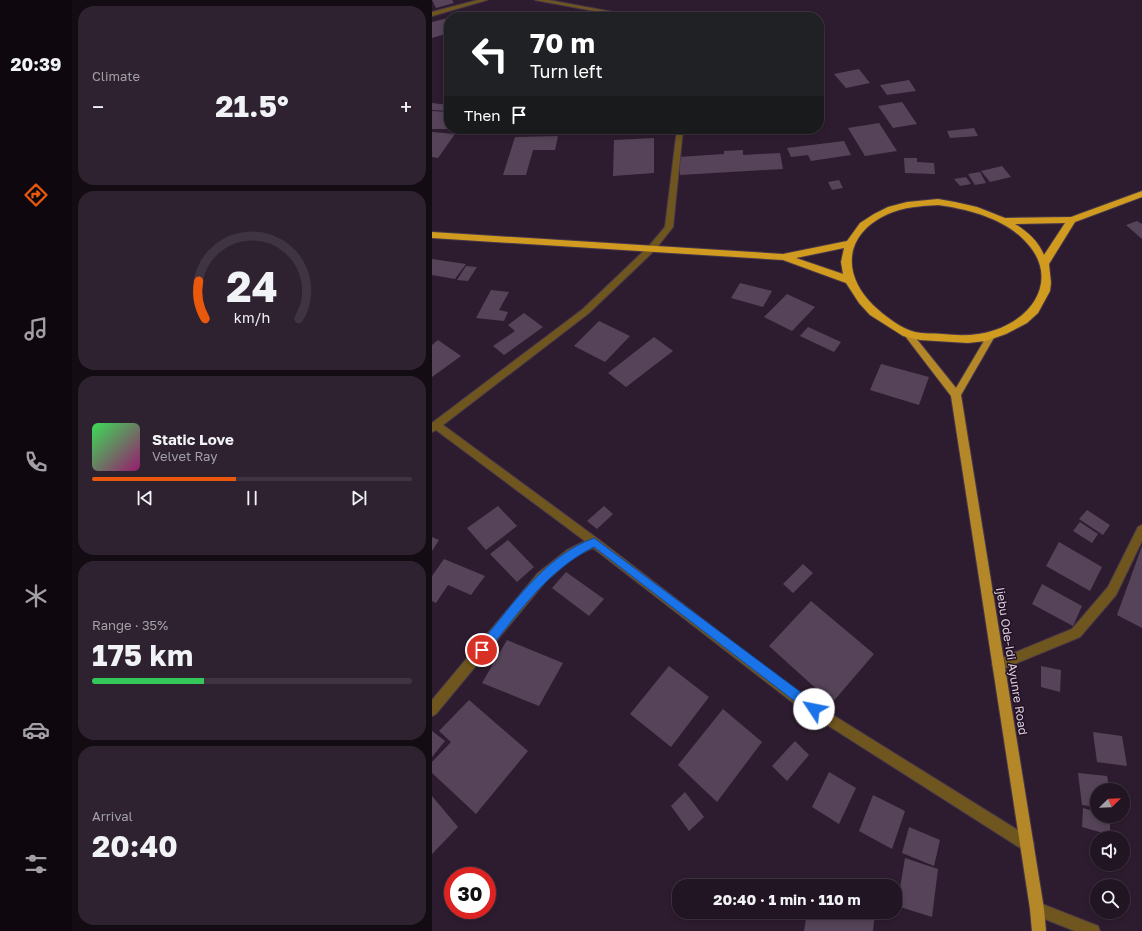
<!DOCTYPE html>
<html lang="en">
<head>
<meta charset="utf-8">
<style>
  body { margin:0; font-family:"Golos Text",sans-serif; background:#2e2230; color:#f1f3f6; height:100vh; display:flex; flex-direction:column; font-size:15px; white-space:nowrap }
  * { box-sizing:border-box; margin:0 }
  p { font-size:13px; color:#a29fa6 }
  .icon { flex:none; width:22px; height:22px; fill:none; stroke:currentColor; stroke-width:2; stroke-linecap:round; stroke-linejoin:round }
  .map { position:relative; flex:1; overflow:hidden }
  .details { display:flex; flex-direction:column; gap:6px; padding:6px; background:#130c13; width:360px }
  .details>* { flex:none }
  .hud { position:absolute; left:12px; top:12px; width:380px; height:122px; border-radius:16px; box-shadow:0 2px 6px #0003,0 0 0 1px #3f3441; background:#202124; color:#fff; overflow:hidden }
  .needle { width:26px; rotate:67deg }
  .controls { position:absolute; left:658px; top:783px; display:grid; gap:8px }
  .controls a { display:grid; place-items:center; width:40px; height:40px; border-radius:50%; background:#221523; box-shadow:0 2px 6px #0003,0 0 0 1px #3f3441; font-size:20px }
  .speed { position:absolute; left:12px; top:867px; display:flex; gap:8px; font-size:20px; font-weight:700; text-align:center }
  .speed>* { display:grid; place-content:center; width:52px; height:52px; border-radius:50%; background:#221523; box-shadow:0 2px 6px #0003,0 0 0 1px #3f3441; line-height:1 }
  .speed .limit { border:6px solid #d22; background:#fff; color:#111 }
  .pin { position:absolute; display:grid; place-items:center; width:34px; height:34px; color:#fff; margin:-17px; border:2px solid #fff; border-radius:50%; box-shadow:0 1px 4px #0007 }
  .me { position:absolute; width:44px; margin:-22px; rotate:304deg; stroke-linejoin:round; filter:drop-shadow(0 0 3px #0008) }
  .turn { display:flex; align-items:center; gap:14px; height:84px; padding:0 20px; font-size:18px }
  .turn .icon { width:52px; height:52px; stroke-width:2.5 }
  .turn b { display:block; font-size:28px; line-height:34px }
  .then { display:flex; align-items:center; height:38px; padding:0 20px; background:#0003; gap:8px; font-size:15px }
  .big { font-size:30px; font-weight:700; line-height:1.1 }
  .details .tile { flex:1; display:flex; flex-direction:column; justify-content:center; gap:6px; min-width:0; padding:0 14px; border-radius:16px; background:#2e2230 }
  .details .dial { align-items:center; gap:0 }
  .dial svg { height:104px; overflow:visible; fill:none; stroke:#3f3441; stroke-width:7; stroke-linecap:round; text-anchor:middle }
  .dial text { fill:#f1f3f6; stroke:none }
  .song { display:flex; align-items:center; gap:12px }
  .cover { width:48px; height:48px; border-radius:6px; background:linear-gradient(135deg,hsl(130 70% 55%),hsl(320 70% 35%)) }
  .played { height:4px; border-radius:2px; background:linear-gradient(90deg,#ea580c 45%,#3f3441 45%) }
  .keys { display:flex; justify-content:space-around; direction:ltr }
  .heat { display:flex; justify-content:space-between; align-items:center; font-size:22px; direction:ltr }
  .charge { height:6px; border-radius:3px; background:linear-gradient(90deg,#34c759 35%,#3f3441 0) }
  .trip { position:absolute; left:240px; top:879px; width:230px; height:40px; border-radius:16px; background:#221523; box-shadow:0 2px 6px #0003,0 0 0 1px #3f3441; font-weight:700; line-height:40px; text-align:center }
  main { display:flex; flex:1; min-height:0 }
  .menu { display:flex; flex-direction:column; width:72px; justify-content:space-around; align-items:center; background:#0e080e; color:#a29fa6 }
  .menu .icon { width:28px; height:28px }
  .menu .current { color:#ea580c }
  .menu b { font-size:18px; color:#f1f3f6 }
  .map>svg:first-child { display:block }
  .building { fill:#564359 }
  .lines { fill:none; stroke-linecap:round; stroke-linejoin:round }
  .minor-casing { stroke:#49394b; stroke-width:2 }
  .major-casing { stroke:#49394b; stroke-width:2 }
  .highway-casing { stroke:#49394b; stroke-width:2 }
  .minor { fill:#6f551e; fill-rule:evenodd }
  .major { fill:#b48828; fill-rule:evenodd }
  .highway { fill:#d09b1e; fill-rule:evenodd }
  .route { fill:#1a73e8; stroke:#114b97 }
  .labels { text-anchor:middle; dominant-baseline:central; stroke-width:3; stroke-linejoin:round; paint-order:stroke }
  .street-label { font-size:12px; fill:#ddd1de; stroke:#231225 }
</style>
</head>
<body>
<main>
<nav class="menu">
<b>20:39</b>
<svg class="icon current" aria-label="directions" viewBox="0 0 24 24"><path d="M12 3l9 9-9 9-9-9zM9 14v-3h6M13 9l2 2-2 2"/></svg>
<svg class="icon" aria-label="music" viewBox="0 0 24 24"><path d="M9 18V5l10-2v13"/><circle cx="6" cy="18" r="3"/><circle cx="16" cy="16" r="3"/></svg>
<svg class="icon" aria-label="phone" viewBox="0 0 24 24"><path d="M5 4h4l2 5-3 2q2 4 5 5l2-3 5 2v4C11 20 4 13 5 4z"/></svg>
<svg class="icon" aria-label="climate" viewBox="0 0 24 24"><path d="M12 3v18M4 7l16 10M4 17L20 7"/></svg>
<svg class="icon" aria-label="car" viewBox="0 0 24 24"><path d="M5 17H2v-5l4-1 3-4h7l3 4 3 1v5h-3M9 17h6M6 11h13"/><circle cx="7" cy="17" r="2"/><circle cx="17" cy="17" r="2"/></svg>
<svg class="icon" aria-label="filters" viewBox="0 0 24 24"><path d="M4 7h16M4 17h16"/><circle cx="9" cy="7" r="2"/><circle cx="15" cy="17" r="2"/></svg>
</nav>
<section class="details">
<div class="tile"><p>Climate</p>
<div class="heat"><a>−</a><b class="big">21.5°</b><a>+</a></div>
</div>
<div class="tile dial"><svg viewBox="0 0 100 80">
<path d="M14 69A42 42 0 1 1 86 69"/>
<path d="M14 69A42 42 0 0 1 9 40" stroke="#ea580c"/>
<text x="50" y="56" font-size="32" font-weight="700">24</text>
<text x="50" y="72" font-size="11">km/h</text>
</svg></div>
<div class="tile">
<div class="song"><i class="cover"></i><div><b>Static Love</b><p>Velvet Ray</p></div></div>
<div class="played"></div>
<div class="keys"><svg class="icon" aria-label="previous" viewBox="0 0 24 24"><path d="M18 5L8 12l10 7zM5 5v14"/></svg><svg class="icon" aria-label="pause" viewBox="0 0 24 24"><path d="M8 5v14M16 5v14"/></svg><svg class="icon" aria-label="next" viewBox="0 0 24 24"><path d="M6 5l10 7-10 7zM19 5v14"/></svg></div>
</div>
<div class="tile"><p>Range · 35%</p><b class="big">175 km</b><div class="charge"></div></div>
<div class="tile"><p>Arrival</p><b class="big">20:40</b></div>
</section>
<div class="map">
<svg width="710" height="931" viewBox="0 0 710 931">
  <rect width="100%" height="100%" fill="#2d1c2f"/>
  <!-- building -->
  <g class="building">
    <polygon points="0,0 20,0 22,3 4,8"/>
    <polygon points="142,14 163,16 163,17 139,17"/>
    <polygon points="16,18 17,33 0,38 0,22"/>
    <polygon points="427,69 438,83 414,88 402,74"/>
    <polygon points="477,80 484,91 455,95 448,85"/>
    <polygon points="470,102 485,124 461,128 446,106"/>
    <polygon points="0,103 17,105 17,111 0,110"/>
    <polygon points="0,111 17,112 17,129 0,129"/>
    <polygon points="447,123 465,151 433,156 416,128"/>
    <polygon points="542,128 546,136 518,138 515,131"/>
    <polygon points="0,132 23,134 6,158 0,157"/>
    <polygon points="126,136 123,150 101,150 94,175 71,175 83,137"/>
    <polygon points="222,138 222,173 181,176 182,140"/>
    <polygon points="412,141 419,155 379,161 376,155 359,157 355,148"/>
    <polygon points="311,150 311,155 348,153 351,169 248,175 247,157 292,154 292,151"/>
    <polygon points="472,158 485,158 485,162 502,163 503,174 473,173"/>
    <polygon points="570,166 579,177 558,182 549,171"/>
    <polygon points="548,172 554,183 543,185 536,174"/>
    <polygon points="534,177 539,184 528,186 522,179"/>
    <polygon points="407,180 411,188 400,190 396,182"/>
    <polygon points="705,221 710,224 710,239 694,225"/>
    <polygon points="0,259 34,264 23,279 0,275"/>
    <polygon points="34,266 45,267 36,281 25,280"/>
    <polygon points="308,283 340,291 331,307 299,298"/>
    <polygon points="59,290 77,292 67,310 76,312 72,321 44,318"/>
    <polygon points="355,294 383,307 360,331 332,317"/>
    <polygon points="92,313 111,327 72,355 61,346 83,331 76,325"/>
    <polygon points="167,321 198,336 173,362 142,346"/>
    <polygon points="376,327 409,342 402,352 368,336"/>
    <polygon points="222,337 241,351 194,387 176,373"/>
    <polygon points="6,340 29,356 0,377 0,345"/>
    <polygon points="449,364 497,377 487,405 438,390"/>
    <polygon points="66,506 85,526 54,550 35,528"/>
    <polygon points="172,506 181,514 165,529 155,521"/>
    <polygon points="655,510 678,525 671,535 647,519"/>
    <polygon points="648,522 666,534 660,543 641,531"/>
    <polygon points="0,537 7,540 0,551"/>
    <polygon points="76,540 102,567 85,582 58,554"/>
    <polygon points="627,542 670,567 658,591 614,566"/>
    <polygon points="710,546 710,628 685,615"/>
    <polygon points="12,559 53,576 39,595 16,585 4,603 0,601 0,576"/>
    <polygon points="371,564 381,573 361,593 351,584"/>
    <polygon points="134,572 172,599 157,616 120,588"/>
    <polygon points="610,584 650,606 641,626 600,604"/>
    <polygon points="379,601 442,654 400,703 337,646"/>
    <polygon points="75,640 131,663 107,706 50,683"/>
    <polygon points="237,666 277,697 239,747 198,714"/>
    <polygon points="609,666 629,670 628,692 609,687"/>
    <polygon points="37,700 96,751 44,814 0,773 0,762 19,742 7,731"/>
    <polygon points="291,709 330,742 285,802 246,765"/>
    <polygon points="0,731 13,741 0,757"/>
    <polygon points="661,732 690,736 695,766 665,762"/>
    <polygon points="363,741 377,755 355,781 340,766"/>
    <polygon points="397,772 424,788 407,824 380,807"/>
    <polygon points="646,773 675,776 678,790 665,790 665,807 650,805"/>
    <polygon points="253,792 272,817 257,831 239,806"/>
    <polygon points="441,795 473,811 460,849 427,831"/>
    <polygon points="0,796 26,827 0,854"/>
    <polygon points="651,808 665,812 665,816 678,816 678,835 650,827"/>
    <polygon points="477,827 508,840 502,866 470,853"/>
    <polygon points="473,858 506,869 500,917 465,906"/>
    <polygon points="375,912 443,912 441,931 372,931"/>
  </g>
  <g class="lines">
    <defs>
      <g id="minor">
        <polygon points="46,0 55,0 0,16 0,12"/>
        <polygon points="103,0 116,0 208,17 195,17"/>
        <polygon points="245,129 251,129 241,227 223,250 157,313 11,425 166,539 372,697 600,839 602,844 600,849 595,851 590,849 364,705 161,548 143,556 114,581 4,714 0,716 0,700 106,573 135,550 153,541 4,430 0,432 0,423 151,309 217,246 233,227"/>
        <polygon points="710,525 710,541 684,595 648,637 566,671 562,669 560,665 562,661 640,629 676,587 706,527"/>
        <polygon points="605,902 666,926 668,931 643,931 600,914 598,909 600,904"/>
      </g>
      <polygon id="major" points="476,331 479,332 524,388 556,334 559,333 563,336 529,395 612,909 614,931 600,931 598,909 519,396 473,336 472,334 473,332"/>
      <path id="highway" d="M710,191V197L643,222L617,264L619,283L618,291L606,313L595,323L574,334L554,341L536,343L488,340L471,336L438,315L427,303L414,283L351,260L0,238V232L351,254L415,241L428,223L442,214L456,207L475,202L506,199L523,202L545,207L573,218L639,217ZM506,205C535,209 567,217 589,237C628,272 607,315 563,330C546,336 528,336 510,334C501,333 491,334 483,332C468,328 453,316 442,306C409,274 412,234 456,214C472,207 489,206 506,205ZM633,223L612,255C606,241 596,232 583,224ZM412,248L409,262L411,274L364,258Z"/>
    </defs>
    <!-- minor casing -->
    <use href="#minor" class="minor-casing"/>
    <!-- major casing -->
    <use href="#major" class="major-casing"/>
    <!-- highway casing -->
    <use href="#highway" class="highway-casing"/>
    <!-- minor -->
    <use href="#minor" class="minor"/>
    <!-- major -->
    <use href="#major" class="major"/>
    <!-- highway -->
    <use href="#highway" class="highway"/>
  </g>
  <!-- route -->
  <path class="route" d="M162,538L386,705L387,709L386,713L382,715L378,713L162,547C114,571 87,613 54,653L50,655L46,653L45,650L46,646C80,606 111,557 162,538Z"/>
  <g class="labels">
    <!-- street labels -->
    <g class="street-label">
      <text transform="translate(580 661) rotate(81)">Ijebu Ode-Idi Ayunre Road</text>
    </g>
  </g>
</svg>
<div class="controls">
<a><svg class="needle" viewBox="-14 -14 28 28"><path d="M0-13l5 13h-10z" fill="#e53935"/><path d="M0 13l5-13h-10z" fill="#a29fa6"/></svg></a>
<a><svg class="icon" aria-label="sound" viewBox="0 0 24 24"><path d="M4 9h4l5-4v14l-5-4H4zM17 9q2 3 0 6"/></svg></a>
<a><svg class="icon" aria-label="search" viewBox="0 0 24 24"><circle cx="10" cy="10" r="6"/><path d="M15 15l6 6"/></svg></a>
</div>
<div class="speed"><div class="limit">30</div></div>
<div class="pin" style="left:50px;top:650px;background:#d93025"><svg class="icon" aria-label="arrive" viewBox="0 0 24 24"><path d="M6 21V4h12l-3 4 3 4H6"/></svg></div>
<svg class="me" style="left:382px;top:709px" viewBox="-20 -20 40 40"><circle r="19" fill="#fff"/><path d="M0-13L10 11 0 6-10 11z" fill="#1a73e8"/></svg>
<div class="trip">20:40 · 1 min · 110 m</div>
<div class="hud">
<div class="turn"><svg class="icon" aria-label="left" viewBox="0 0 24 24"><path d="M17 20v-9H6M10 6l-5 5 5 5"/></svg><div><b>70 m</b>Turn left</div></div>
<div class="then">Then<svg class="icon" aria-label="arrive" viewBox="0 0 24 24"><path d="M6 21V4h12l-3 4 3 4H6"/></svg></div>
</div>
</div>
</main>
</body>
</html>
